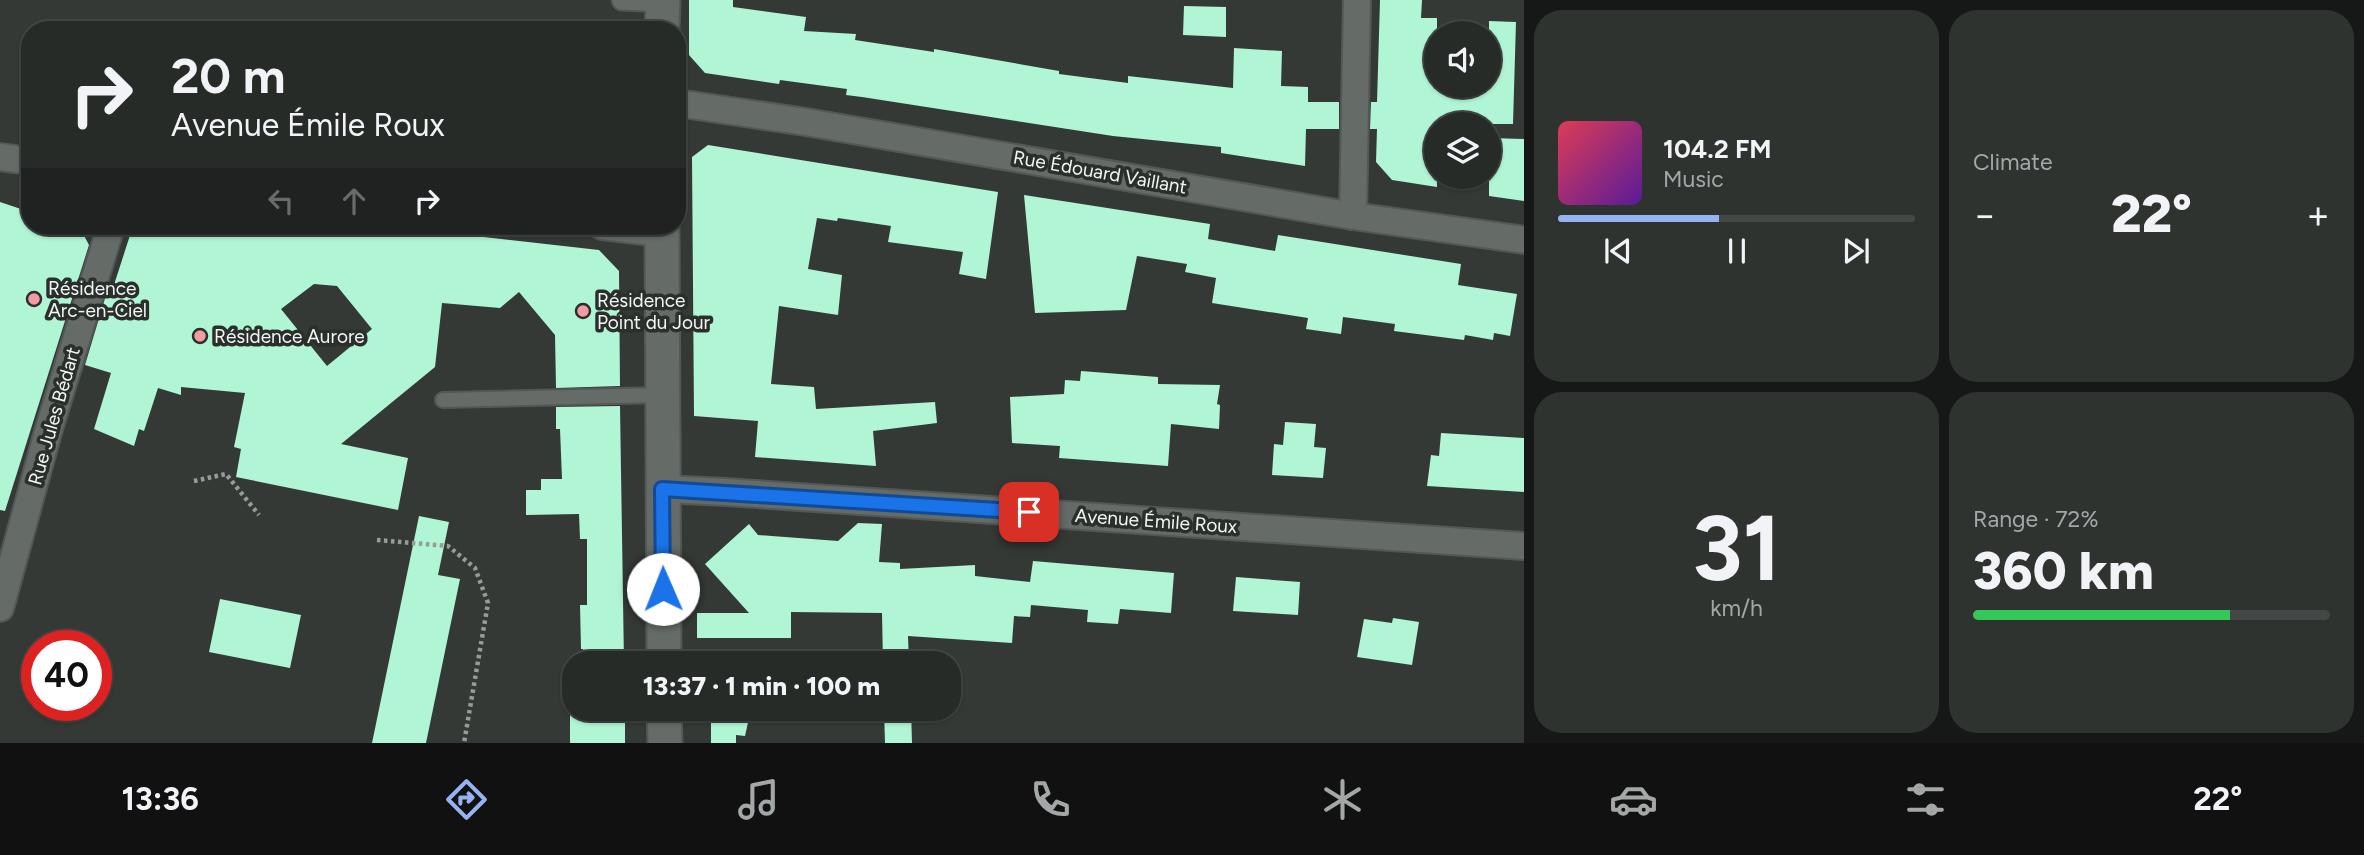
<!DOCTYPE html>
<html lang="en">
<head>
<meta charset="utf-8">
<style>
  body { margin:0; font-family:Figtree,sans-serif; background:#2f3330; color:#f1f3f6; height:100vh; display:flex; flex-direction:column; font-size:26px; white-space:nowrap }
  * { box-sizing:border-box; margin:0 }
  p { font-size:23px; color:#a4a7a8 }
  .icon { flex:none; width:38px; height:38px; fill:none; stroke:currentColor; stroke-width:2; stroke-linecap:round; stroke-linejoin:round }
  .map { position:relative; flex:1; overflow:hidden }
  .sheet { display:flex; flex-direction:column; gap:10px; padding:10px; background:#151816; width:840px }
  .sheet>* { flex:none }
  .hud { position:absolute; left:21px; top:21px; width:665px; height:214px; border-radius:28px; box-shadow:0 2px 5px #0004,0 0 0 2px #434745; background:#272b28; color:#f1f3f6; overflow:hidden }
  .buttons { position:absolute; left:1424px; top:21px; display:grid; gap:14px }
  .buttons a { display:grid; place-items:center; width:77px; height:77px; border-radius:50%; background:#272b28; box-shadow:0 2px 5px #0004,0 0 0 2px #434745; font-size:35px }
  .speed { position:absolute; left:21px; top:630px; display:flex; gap:14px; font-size:35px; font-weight:700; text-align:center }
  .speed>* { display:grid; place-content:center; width:91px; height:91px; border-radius:50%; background:#272b28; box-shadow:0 2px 5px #0004,0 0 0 2px #434745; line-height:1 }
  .speed .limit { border:10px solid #d22; background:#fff; color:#111 }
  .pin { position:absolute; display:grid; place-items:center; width:60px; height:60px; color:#fff; margin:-30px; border-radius:14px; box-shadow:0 4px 10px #0006 }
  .me { position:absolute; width:77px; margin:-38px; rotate:359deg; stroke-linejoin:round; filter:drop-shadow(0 0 5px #0008) }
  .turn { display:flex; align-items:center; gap:24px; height:147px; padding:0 35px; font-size:32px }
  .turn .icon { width:91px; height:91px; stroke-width:2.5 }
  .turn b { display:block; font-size:49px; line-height:60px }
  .lanes { display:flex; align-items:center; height:66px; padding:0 35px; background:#0003; justify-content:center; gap:35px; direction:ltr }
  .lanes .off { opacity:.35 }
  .big { font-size:52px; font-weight:800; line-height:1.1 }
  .sheet .widget { flex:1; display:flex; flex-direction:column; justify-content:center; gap:10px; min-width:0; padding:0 24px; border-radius:28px; background:#2f3330 }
  .sheet .dial { align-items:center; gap:0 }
  .dial b { font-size:91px; line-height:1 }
  .song { display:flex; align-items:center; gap:21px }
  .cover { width:84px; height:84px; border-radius:10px; background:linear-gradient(135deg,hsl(350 70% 55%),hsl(270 70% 35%)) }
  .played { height:7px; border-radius:4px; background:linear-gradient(90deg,#95b2f1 45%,#434745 45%) }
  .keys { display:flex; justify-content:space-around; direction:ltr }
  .heat { display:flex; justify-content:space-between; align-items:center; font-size:38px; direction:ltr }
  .charge { height:10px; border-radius:5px; background:linear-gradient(90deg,#34c759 72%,#434745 0) }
  .sheet .tiles { flex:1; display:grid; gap:10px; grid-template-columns:repeat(2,1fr) }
  .trip { position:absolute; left:562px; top:651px; width:399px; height:70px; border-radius:28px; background:#272b28; box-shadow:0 2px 5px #0004,0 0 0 2px #434745; font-weight:800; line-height:70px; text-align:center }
  .dock { display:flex; height:112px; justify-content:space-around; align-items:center; background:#101110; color:#a4a7a8 }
  .dock .icon { width:49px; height:49px }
  .dock .current { color:#95b2f1 }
  .dock b { font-size:32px; color:#f1f3f6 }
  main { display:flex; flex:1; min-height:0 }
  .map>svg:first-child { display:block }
  .building { fill:#b0f5d4; fill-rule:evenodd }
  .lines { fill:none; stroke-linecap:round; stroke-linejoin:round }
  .service-casing { stroke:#535755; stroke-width:18 }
  .pedestrian-casing { stroke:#535755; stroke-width:23 }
  .minor-casing { stroke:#535755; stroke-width:30 }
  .tertiary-casing { stroke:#535755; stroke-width:37 }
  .path { stroke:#979c99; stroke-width:4.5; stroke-dasharray:3.5 3.5; stroke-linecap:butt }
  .service { stroke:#656b67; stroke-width:14 }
  .pedestrian { stroke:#656b67; stroke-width:19 }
  .minor { stroke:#656b67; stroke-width:26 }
  .tertiary { stroke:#656b67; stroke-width:33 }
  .route-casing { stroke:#114b97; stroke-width:18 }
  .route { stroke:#1a73e8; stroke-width:12 }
  .poi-dot { fill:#f49aa3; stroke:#2a2f2c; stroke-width:2.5 }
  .labels { text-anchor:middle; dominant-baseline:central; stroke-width:7; stroke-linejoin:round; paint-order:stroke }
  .street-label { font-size:19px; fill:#f1f5f3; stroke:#2a2f2c }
  .poi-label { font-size:19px; fill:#f1f5f3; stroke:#2a2f2c; text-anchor:start }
</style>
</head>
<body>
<main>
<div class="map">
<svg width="1524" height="743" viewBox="0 0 1524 743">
  <rect width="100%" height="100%" fill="#343936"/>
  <!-- building -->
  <g class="building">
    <polygon points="689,0 733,0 733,7 806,17 804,31 856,34 855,40 934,52 934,49 1059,71 1059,74 1128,83 1128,76 1233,88 1234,48 1282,51 1281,86 1308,87 1308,102 1339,102 1339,129 1306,129 1305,166 1221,153 1221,147 1113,136 862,97 846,95 847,89 780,80 779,84 705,73 689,55"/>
    <polygon points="1380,0 1422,0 1421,18 1437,18 1437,86 1489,86 1489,21 1516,22 1513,124 1437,124 1437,187 1392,180 1376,162 1377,129 1370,129 1371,102 1377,102"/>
    <polygon points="1184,6 1226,7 1226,37 1183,35"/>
    <polygon points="1489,138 1524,139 1524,201 1489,196"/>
    <polygon points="708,145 998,192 986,279 959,274 963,252 888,242 891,226 838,218 837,221 817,218 808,269 842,275 838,315 779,306 771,384 814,387 816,409 935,402 937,423 873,431 876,466 755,457 758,421 694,416 692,157"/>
    <polygon points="1024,195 1210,224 1208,239 1275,251 1278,235 1461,264 1458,285 1517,294 1510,336 1494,333 1493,340 1465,335 1464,340 1394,331 1395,324 1343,317 1341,334 1306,329 1308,318 1212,303 1216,278 1185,272 1187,264 1137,256 1126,310 1035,313"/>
    <polygon points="0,202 30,212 30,226 79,226 89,245 5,511 0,510"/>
    <path d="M133,226H476L475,236L599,250L619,271L620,386L556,388L555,335L519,292L500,308L442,303L435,367L341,444L408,458L398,510L236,477L241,449L234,447L245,393L181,387V395L158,388L144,431L139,429L134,446L94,429L111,373L85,365L109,285L112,291ZM314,284L337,286L372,329L327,366L281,309Z"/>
    <polygon points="1081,371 1158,377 1158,384 1220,385 1217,404 1220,405 1219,429 1171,424 1168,466 1059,458 1060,446 1012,443 1010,397 1064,394 1065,380 1080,381"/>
    <polygon points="620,406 624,663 584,663 583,649 581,649 580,605 587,605 587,539 580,539 579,514 526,515 526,490 541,490 541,479 562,479 560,429 556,429 556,407"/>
    <polygon points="1285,422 1316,424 1314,447 1326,448 1323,478 1272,475 1274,444 1283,445"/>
    <polygon points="1441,433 1524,438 1524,492 1427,486 1431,455 1439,456"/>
    <polygon points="419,516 449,522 438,575 460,579 426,743 372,743"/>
    <polygon points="858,523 882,524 879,562 900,563 900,569 975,565 975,576 1030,582 1033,561 1174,573 1171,613 1120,609 1118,624 1087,622 1088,610 1031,605 1030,617 1014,616 1012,643 908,636 909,663 883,663 882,613 791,612 791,638 697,638 697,613 749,613 705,564 749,524 758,535 838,541"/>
    <polygon points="1236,577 1300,582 1298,615 1233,611"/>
    <polygon points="220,599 301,615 290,668 209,652"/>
    <polygon points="1393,618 1419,622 1412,665 1357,657 1364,619 1392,623"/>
    <polygon points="577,709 625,709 625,743 570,743 570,712 577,711"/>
    <polygon points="711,709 751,709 745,736 736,735 736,743 711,743"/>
    <polygon points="884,709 911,709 912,743 885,743"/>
  </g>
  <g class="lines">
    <defs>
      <polyline id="service" points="443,400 663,395"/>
      <polyline id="pedestrian" points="622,0 663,2"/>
      <g id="minor">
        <polyline points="677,103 806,122 1353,216 1524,240"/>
        <polyline points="0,157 30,161"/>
        <polyline points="1353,216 1357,0"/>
        <polyline points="602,226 662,233"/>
        <polyline points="662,489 726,492 1524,546"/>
        <polyline points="0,608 48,432 111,226"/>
      </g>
      <g id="tertiary">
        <polyline points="662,30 663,0"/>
        <polyline points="662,226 664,663"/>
        <polyline points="664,709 665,743"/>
      </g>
    </defs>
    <!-- service casing -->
    <use href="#service" class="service-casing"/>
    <!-- pedestrian casing -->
    <use href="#pedestrian" class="pedestrian-casing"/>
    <!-- minor casing -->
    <use href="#minor" class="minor-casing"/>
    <!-- tertiary casing -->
    <use href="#tertiary" class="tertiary-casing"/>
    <!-- path -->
    <g class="path">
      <polyline points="194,481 226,474 259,515"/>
      <polyline points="377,540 448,546 475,568 488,603 464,743"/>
    </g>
    <!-- service -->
    <use href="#service" class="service"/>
    <!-- pedestrian -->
    <use href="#pedestrian" class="pedestrian"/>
    <!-- minor -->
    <use href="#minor" class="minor"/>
    <!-- tertiary -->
    <use href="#tertiary" class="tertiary"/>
  </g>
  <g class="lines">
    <defs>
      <polyline id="route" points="663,589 662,489 1029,512"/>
    </defs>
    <!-- route casing -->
    <use href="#route" class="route-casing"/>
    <!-- route -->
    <use href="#route" class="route"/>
  </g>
  <!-- markers -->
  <g class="poi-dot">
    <circle cx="34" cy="299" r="7"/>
    <circle cx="583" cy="311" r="7"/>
    <circle cx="200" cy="336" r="7"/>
  </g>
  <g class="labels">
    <!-- street labels -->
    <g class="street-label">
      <text transform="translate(1100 172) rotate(10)">Rue Édouard Vaillant</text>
      <text transform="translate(54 416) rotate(-74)">Rue Jules Bédart</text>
      <text transform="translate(1156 521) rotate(4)">Avenue Émile Roux</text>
    </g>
    <!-- poi labels -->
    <g class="poi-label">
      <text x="48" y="288">Résidence<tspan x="48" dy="22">Arc-en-Ciel</tspan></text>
      <text x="597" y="300">Résidence<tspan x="597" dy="22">Point du Jour</tspan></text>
      <text x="214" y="336">Résidence Aurore</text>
    </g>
  </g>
</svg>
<div class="buttons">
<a><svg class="icon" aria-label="sound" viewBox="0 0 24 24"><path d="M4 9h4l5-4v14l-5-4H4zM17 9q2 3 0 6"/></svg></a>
<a><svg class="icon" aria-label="layers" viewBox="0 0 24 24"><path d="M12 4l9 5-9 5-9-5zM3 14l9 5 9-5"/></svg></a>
</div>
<div class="speed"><div class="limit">40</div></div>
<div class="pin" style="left:1029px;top:512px;background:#d93025"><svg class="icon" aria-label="arrive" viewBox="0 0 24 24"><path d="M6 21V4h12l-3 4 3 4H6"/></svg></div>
<svg class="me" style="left:663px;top:589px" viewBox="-20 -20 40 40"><circle r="19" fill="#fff"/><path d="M0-13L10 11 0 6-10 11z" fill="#1a73e8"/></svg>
<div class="trip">13:37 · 1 min · 100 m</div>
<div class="hud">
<div class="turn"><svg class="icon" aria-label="right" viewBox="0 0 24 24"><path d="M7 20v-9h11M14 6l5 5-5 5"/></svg><div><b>20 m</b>Avenue Émile Roux</div></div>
<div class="lanes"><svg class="icon off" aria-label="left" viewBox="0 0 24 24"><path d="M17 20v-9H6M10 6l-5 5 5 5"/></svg><svg class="icon off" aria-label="ahead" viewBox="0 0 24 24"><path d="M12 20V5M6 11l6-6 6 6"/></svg><svg class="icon" aria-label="right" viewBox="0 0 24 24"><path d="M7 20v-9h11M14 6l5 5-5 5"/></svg></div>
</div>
</div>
<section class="sheet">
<div class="tiles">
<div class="widget">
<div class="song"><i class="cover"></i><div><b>104.2 FM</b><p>Music</p></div></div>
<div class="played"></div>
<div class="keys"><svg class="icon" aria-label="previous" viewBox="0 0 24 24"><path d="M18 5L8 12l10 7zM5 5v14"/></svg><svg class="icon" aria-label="pause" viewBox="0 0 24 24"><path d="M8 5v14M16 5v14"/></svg><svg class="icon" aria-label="next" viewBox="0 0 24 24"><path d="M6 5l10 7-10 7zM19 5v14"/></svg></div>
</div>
<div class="widget"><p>Climate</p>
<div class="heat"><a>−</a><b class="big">22°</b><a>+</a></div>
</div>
<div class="widget dial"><b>31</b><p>km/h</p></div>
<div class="widget"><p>Range · 72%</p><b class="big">360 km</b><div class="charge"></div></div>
</div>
</section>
</main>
<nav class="dock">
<b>13:36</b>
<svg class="icon current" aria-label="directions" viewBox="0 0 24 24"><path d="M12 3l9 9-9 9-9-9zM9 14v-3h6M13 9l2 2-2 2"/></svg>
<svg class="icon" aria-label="music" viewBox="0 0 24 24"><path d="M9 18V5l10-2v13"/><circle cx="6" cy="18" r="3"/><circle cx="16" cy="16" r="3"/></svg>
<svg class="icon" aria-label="phone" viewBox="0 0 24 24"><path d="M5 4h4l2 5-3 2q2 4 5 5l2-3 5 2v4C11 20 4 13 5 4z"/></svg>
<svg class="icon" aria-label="climate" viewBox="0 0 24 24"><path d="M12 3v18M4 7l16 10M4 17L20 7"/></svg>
<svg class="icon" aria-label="car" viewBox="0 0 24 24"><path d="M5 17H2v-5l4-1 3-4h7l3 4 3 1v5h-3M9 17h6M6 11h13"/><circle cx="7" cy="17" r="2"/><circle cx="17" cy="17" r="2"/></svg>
<svg class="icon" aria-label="filters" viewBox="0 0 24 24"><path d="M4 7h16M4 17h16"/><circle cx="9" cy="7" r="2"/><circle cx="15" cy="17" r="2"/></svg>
<b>22°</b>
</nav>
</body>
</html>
